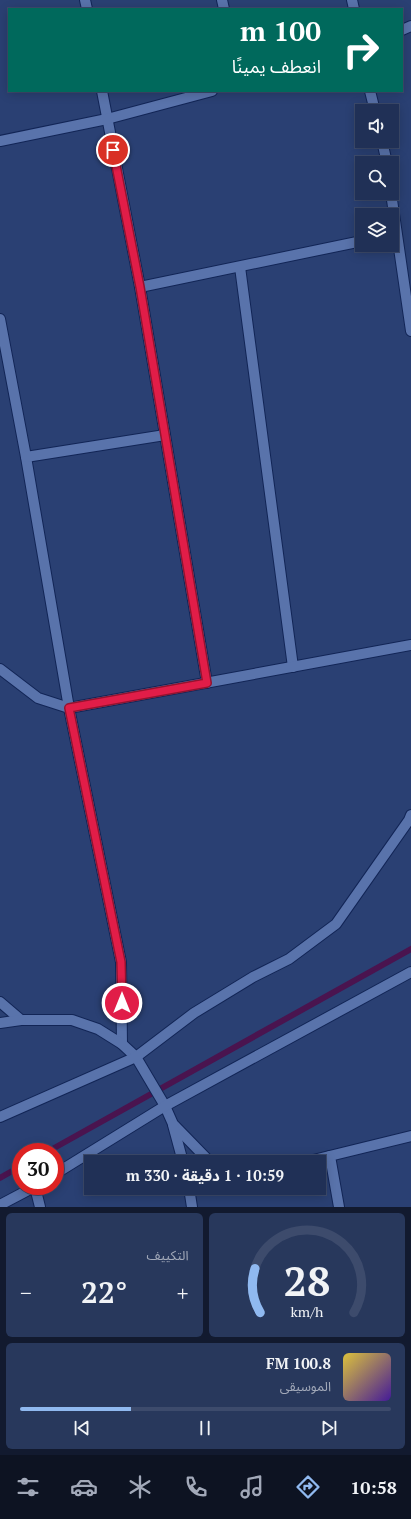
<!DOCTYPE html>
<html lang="ar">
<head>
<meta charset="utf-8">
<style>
  body { margin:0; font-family:"PT Serif","Noto Sans Arabic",serif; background:#28385c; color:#f1f3f6; direction:rtl; height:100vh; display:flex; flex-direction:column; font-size:15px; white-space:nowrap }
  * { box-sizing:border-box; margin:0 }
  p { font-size:13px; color:#a2a9b9 }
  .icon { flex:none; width:22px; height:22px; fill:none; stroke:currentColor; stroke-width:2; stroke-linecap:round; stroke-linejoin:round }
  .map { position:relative; height:1207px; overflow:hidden; direction:ltr }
  .details { display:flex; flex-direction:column; gap:6px; padding:6px; background:#121a2f; flex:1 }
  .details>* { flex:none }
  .banner { position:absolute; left:8px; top:8px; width:395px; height:84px; border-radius:0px; box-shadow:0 2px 10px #0003,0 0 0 1px #3d4b6c; direction:rtl; background:#00695c; color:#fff; overflow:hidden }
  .fabs { position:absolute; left:355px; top:104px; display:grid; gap:8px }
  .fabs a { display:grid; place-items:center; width:44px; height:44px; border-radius:0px; background:#203056; box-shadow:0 2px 10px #0003,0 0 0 1px #3d4b6c; font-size:20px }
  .speed { position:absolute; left:12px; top:1143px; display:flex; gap:8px; font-size:20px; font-weight:700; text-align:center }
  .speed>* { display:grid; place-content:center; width:52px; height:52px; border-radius:50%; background:#203056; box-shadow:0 2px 10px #0003,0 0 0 1px #3d4b6c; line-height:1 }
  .speed .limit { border:6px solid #d22; background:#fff; color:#111 }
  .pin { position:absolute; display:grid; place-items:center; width:34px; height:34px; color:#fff; margin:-17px; border:2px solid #fff; border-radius:50%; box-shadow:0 1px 4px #0007 }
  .me { position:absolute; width:44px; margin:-22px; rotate:0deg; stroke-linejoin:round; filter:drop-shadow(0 0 3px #0008) }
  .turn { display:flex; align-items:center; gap:14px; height:84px; padding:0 16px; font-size:18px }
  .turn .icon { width:52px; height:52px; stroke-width:2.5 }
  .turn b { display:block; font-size:28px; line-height:34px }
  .big { font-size:30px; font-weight:700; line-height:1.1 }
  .details .tile { flex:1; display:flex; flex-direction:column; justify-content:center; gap:6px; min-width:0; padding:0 14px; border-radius:6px; background:#28385c }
  .details .dial { align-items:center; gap:0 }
  .dial svg { height:104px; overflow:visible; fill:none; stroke:#3d4b6c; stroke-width:7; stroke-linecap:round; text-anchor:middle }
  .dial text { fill:#f1f3f6; stroke:none }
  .song { display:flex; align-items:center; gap:12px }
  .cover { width:48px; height:48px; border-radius:6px; background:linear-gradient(135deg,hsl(50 70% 55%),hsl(260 70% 35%)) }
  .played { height:4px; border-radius:2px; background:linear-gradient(90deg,#90b9f0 30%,#3d4b6c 30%) }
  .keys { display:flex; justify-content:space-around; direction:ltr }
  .heat { display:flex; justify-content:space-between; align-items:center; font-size:22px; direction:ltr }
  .details .tiles { flex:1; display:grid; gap:6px; grid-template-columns:1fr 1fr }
  .tile:last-child { grid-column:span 2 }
  .trip { position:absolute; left:84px; top:1155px; width:242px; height:40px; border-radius:0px; background:#203056; box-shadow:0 2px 10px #0003,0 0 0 1px #3d4b6c; font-weight:700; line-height:40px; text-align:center; direction:rtl }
  .tabs { display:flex; height:64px; justify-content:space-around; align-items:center; background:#0d1322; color:#a2a9b9 }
  .tabs .icon { width:28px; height:28px }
  .tabs .selected { color:#90b9f0 }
  .tabs b { font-size:18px; color:#f1f3f6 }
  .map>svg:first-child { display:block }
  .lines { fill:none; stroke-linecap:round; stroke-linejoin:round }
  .stream { stroke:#4a144f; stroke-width:6 }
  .minor-casing { stroke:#122556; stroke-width:12 }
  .minor { stroke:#5973ab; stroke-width:10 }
  .route-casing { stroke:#92132f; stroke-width:10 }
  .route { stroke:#e11d48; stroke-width:7 }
</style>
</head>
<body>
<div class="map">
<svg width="411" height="1207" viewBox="0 0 411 1207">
  <rect width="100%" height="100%" fill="#2a4073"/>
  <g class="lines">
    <!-- stream -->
    <g class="stream">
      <polyline points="47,1152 411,949"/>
      <polyline points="0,1178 21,1166"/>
    </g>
    <defs>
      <g id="minor">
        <polyline points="85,0 87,9"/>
        <polyline points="222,0 224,9"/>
        <polyline points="352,0 354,9"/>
        <polyline points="402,30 411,26"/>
        <polyline points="102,91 140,287 207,683"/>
        <polyline points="370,91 375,111"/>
        <polyline points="0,141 107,119 212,91"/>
        <polyline points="382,141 387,163"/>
        <polyline points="391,193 411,331"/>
        <polyline points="240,267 293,667"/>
        <polyline points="140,287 362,241"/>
        <polyline points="0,319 26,457 69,708 411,645"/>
        <polyline points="26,457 165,435"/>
        <polyline points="0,669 38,698 69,708 121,962 122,1044"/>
        <polyline points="0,1002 21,1020 72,1020 98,1029 122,1044 136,1057 165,1106 173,1124 210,1162"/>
        <polyline points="0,1023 21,1020"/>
        <polyline points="0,1117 136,1057 194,1013 253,977 289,959 336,924 409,820 411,815"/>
        <polyline points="173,1125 183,1162"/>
        <polyline points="330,1156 339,1207"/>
        <polyline points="305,1162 411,1136"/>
        <polyline points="55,1174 165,1106 411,972"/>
        <polyline points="35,1187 40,1207"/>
        <polyline points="189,1188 192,1207"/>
        <polyline points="0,1205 36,1186"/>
      </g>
    </defs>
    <!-- minor casing -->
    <use href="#minor" class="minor-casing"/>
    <!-- minor -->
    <use href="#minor" class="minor"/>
  </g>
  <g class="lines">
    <defs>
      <polyline id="route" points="113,150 140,287 207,683 69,708 121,962 122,1003"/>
    </defs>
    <!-- route casing -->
    <use href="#route" class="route-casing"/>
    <!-- route -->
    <use href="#route" class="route"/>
  </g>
</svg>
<div class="fabs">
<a><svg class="icon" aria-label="sound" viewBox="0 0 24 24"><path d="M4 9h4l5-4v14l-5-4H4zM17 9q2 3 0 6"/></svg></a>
<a><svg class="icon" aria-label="search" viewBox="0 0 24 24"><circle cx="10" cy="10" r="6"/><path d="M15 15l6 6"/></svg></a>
<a><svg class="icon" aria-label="layers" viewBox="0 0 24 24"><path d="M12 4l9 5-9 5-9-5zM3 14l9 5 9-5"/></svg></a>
</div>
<div class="speed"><div class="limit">30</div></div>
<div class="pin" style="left:113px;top:150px;background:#d93025"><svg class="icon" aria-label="arrive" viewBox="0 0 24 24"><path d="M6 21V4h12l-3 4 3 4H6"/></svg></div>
<svg class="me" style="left:122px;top:1003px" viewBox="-20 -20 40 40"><circle r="17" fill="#e11d48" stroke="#fff" stroke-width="3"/><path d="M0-11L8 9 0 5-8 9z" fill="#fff"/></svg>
<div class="trip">10:59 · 1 دقيقة · 330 m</div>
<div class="banner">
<div class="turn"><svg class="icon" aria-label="right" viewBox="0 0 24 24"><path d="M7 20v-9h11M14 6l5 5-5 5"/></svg><div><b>100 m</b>انعطف يمينًا</div></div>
</div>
</div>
<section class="details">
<div class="tiles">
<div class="tile dial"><svg viewBox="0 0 100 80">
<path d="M14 69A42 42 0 1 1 86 69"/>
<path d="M14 69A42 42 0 0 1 10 35" stroke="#90b9f0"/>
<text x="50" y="56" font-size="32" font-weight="700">28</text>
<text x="50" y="72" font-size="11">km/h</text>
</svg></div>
<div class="tile"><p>التكييف</p>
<div class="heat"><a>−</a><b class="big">22°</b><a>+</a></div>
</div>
<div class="tile">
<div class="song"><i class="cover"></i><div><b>100.8 FM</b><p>الموسيقى</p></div></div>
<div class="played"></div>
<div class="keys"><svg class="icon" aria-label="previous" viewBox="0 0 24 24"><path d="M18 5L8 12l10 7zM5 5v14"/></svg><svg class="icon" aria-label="pause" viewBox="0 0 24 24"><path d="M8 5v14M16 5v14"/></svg><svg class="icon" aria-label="next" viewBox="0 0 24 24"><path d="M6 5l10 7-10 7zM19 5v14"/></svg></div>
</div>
</div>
</section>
<nav class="tabs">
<b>10:58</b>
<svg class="icon selected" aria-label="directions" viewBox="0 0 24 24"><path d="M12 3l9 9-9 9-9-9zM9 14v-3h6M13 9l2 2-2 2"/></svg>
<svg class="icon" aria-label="music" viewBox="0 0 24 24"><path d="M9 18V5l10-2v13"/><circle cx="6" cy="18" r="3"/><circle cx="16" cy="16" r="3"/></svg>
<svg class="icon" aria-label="phone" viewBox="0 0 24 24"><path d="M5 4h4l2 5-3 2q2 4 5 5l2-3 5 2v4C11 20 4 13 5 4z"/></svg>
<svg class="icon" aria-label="climate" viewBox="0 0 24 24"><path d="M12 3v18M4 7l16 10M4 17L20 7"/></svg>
<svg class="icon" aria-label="car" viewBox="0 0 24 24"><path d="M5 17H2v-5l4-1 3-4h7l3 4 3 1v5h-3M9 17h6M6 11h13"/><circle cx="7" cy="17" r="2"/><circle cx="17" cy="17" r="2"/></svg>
<svg class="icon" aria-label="filters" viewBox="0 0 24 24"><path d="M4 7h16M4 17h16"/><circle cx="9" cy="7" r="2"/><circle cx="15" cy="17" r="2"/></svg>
</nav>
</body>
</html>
